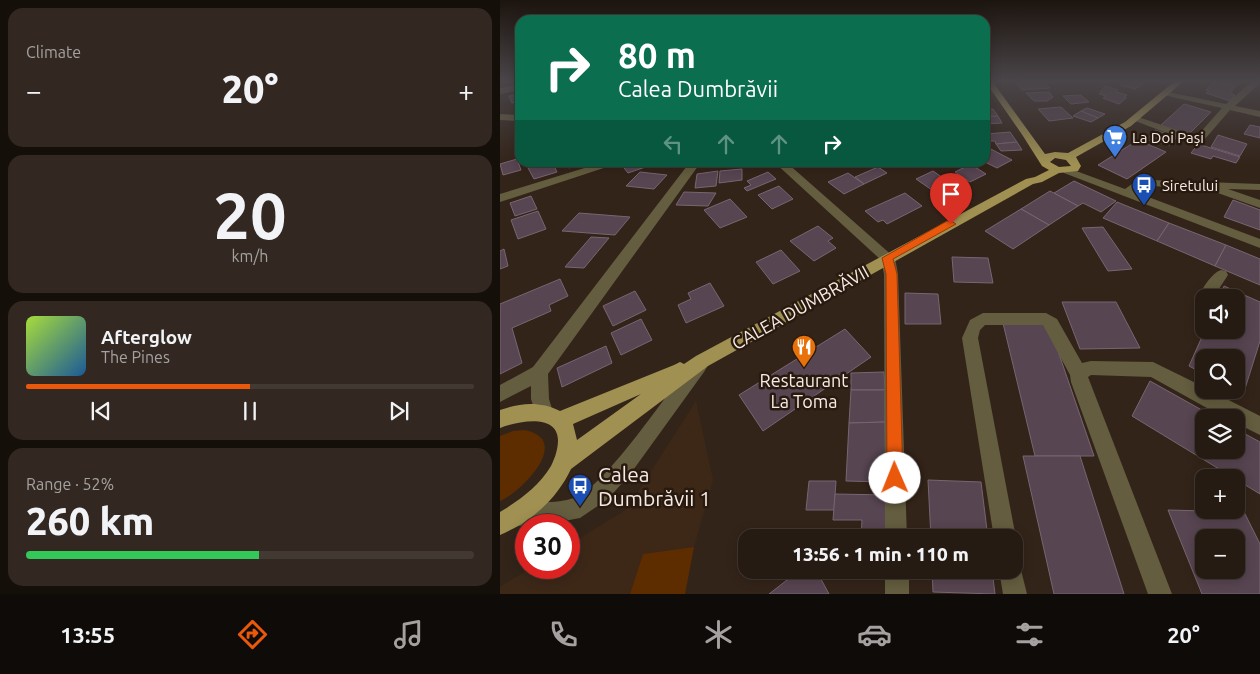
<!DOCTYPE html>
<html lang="en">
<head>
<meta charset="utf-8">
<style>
  body { margin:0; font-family:Ubuntu,sans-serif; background:#322821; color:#f1f3f6; height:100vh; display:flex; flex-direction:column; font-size:19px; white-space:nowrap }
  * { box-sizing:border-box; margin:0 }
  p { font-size:16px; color:#a4a1a0 }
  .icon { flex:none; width:28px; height:28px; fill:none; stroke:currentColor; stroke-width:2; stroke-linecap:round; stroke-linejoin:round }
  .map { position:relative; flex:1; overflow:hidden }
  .side { display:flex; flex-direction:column; gap:8px; padding:8px; background:#150f0a; width:500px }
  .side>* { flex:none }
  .guide { position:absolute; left:15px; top:15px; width:475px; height:152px; border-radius:15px; box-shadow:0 2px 12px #0003,0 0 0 1px #423933; background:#0b6e4f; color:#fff; overflow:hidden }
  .buttons { position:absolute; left:695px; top:289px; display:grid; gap:10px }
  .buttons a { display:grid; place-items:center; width:50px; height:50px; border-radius:10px; background:#261b13; box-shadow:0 2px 12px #0003,0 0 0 1px #423933; font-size:25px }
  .speed { position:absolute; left:15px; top:514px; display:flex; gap:10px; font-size:25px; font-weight:700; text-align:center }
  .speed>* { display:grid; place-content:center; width:65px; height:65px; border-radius:50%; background:#261b13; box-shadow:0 2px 12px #0003,0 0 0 1px #423933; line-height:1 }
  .speed .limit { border:8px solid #d22; background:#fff; color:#111 }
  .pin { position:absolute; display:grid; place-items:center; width:42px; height:42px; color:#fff; margin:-51px -21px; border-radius:50% 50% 50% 0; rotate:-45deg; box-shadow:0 0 5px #0007 }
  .pin .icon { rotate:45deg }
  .me { position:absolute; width:55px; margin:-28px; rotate:359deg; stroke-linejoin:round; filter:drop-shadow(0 0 4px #0008) }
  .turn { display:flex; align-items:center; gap:18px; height:105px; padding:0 20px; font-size:22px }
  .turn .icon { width:65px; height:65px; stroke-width:2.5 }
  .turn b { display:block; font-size:35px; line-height:42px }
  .lanes { display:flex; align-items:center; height:48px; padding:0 20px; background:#0003; justify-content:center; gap:25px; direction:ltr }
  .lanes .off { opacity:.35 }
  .big { font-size:38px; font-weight:800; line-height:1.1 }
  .side .tile { flex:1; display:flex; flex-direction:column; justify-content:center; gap:8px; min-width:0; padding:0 18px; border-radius:15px; background:#322821 }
  .side .dial { align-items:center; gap:0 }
  .dial b { font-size:65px; line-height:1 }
  .song { display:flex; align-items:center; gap:15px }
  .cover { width:60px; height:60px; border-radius:8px; background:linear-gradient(135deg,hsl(80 70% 55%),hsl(210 70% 35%)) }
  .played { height:5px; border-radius:2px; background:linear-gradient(90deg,#ea580c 50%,#423933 50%) }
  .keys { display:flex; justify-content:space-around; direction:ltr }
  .heat { display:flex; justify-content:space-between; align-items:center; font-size:28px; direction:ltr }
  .charge { height:8px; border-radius:4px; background:linear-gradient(90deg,#34c759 52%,#423933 0) }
  .trip { position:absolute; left:238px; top:529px; width:285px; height:50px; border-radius:15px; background:#261b13; box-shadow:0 2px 12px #0003,0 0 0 1px #423933; font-weight:800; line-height:50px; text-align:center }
  .tabs { display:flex; height:80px; justify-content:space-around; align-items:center; background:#0f0b08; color:#a4a1a0 }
  .tabs .icon { width:35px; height:35px }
  .tabs .active { color:#ea580c }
  .tabs b { font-size:22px; color:#f1f3f6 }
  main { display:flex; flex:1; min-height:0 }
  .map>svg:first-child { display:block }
  .built { fill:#3d2818 }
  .green { fill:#5d2d00 }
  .building { fill:#574551; stroke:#796572; fill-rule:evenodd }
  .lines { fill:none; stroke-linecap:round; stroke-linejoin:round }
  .minor { fill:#645d3f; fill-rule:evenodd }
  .major { fill:#a09152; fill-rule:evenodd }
  .route { fill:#ea580c; stroke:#983908 }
  .labels { text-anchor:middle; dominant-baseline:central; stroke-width:5; stroke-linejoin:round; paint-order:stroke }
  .far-poi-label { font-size:15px; fill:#f7ece5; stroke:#291a0f; text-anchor:start }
  .street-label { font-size:18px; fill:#f7ece5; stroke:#291a0f }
  .poi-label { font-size:18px; fill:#f7ece5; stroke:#291a0f }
  .near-poi-label { font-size:21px; fill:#f7ece5; stroke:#291a0f; text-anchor:start }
</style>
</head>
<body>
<main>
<section class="side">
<div class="tile"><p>Climate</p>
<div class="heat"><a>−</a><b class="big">20°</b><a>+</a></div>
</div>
<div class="tile dial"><b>20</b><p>km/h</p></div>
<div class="tile">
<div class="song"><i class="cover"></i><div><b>Afterglow</b><p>The Pines</p></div></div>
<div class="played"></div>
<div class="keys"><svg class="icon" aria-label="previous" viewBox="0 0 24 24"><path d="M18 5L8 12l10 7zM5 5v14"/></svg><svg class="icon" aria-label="pause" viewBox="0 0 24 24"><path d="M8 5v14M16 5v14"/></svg><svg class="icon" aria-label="next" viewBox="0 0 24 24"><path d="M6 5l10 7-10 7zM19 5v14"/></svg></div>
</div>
<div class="tile"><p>Range · 52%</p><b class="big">260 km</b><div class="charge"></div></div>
</section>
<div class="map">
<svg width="760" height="594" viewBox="0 0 760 594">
  <rect width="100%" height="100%" fill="#332419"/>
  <!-- built -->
  <polygon class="built" points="196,401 213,480 194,547 143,554 130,594 0,594 0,587 31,568 69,568 69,545 127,509"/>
  <!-- green -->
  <g class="green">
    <path d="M24,430C73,439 23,491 0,501V436L13,431Z"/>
    <polygon points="194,547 185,594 130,594 143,554"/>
  </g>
  <!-- building -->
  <g class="building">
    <polygon points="514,81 543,81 550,88 522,90"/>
    <polygon points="625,81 642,81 640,83 643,84 635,89 620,85"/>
    <polygon points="714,81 738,81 739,82 735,87"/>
    <polygon points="713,82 735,87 730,93 735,95 730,101 706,93 709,91 706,90"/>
    <polygon points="605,86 618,90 616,92 627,95 624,98 626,98 619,104 603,98 606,96 599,94"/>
    <polygon points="549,92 553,97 547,101 534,101 526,93"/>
    <polygon points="20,94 20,101 12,103 9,96"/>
    <polygon points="581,95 589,102 571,104 563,96"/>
    <polygon points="684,104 711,112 688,135 660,126"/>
    <polygon points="561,107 573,118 549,121 538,109"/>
    <polygon points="587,108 605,114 598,118 581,111"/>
    <polygon points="485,109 493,109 498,116 485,117"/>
    <polygon points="581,111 598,118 591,122 573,116"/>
    <polygon points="498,116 502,123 485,124 485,117"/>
    <polygon points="750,125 760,127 760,138 744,134"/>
    <polygon points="655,130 677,137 670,145 646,140"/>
    <polygon points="510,132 517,142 496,144 495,141 491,141 486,134"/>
    <polygon points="718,135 747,144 740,156 711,147"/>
    <polygon points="638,140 666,152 627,179 598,165"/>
    <polygon points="517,142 522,150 501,151 496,144"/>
    <polygon points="698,144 740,157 736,163 713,156 711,159 691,153"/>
    <polygon points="485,146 512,160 497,168 485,162"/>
    <polygon points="17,159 21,170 3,175 0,164"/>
    <polygon points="44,162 52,162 57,172 34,179 28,168"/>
    <polygon points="67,162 87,162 69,168"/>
    <polygon points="140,162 157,162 157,163 128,173 124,168"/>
    <polygon points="467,162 486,174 470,182 455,172 465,167 459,163"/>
    <polygon points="378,167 387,173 364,184 355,177"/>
    <polygon points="242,169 242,180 219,183 220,171"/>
    <polygon points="218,171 216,186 195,188 197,174"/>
    <polygon points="433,171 459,189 442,197 416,179"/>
    <polygon points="140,172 167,175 154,189 126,186"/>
    <polygon points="268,172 276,179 247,191 244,188 251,185 247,181"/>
    <polygon points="348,173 364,184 344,194 328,182"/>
    <polygon points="574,181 616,201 601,212 583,203 578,206 554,193"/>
    <polygon points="279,186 293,199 272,209 258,195"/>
    <polygon points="550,191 578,206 549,225 521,209"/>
    <polygon points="184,192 216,193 208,206 176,205"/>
    <polygon points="405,193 422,206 387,224 383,220 378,222 365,211"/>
    <polygon points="31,196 37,209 15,216 10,203"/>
    <polygon points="230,199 247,217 220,228 204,210"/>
    <polygon points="733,200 760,210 760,230 724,217"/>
    <polygon points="617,202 669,223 657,241 603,218"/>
    <polygon points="521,209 549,225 513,249 485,231"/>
    <polygon points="38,211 46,229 18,239 11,220"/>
    <polygon points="79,213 130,217 115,235 62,231"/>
    <polygon points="669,223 726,245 715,266 657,241"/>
    <polygon points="318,226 333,238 328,241 336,248 314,261 290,241"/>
    <polygon points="603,227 632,269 608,271 582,228"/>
    <polygon points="91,237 109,238 84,268 65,267"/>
    <polygon points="726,245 760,259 760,285 715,266"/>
    <polygon points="4,249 8,266 0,269 0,251"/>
    <polygon points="281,250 300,271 273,284 256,262"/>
    <polygon points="452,257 488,258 493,283 454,282"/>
    <polygon points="60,279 68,296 49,305 51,311 12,328 22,363 0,374 0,304"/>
    <polygon points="210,283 224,306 186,323 178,305 191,299 188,293"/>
    <polygon points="724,286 760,302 760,341 743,395 734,390 736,390 736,358 704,358 704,374 689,366 705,330 736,330 736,298 719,298"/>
    <polygon points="135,291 146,310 113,326 103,306"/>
    <polygon points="405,293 438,294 441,324 405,324"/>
    <polygon points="562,302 616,302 640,348 580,349"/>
    <polygon points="141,319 152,340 121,355 111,333"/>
    <polygon points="502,319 547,319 594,456 535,456"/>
    <polygon points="345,329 371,357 263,431 239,395"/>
    <polygon points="106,346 112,363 62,387 57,368"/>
    <polygon points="384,372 385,390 351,390 351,373"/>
    <polygon points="650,381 716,418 704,418 704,450 736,450 736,429 760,442 760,494 632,416"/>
    <polygon points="351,390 385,390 385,422 349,423"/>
    <polygon points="385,422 386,482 346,481 349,423"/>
    <polygon points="523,456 580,456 624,594 554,594"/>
    <polygon points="428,480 481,482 488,538 431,538"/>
    <polygon points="309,481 336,481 334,510 306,510"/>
    <polygon points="335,494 387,495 387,538 361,538 362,520 333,520"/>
    <path d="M668,510L744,512L760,544V594H702ZM704,538H736V570H704Z"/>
    <polygon points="300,570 316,570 329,594 269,594"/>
    <polygon points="432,570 492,570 495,594 433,592"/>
  </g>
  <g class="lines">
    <!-- minor -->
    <g class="minor">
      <polygon points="752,81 760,83 735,106 760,111 760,117 730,110 704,140 680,138 630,119 635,116 686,133 698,135 722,108 663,95 663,91 726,104"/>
      <polygon points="20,84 20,90 0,94 0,88"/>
      <polygon points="0,114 20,115 20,121 0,120"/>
      <polygon points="104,162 122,162 0,202 0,194"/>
      <polygon points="190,162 201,162 48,374 49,399 53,412 51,418 44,421 37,418 31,399 31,386 0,402 0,385 33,367"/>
      <polygon points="274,162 286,162 395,258 398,274 407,538 385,538 384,274 381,260"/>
      <polygon points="568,168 625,189 632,184 650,180 760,184 760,190 728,189 760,200 760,208 715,192 714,189 650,186 640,189 635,192 760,239 760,248 564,173 562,171"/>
      <path d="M721,270L726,271L728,275L713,298H704V301L701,300L699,296C703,287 712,273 721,270Z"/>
      <polygon points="483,313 546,313 557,319 582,363 591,361 653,362 704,387 704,390 709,390 760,416 760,435 736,423 736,418 725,418 651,377 591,375 588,377 672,594 648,594 571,382 570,375 543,325 485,325 480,330 478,338 516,538 514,544 514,538 494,538 462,338 470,320"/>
      <path d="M198,360L204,362L207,367L204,372L131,473L108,499L80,518L48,524L16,526L8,523L5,515L8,507C29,499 55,506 76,497C106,485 169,391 192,362Z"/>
      <polygon points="514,559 519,562 527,594 503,594 499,570 514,570"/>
      <rect x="385" y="570" width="24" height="24"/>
    </g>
    <!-- major -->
    <path class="major" d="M485,81H492L545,154L555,152L568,153L625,122L675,81H684L631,126L576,157L581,166L578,171L559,173L542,182L533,184L208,366L71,469C57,499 31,522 0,535V512C20,500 39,486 51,466C55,458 58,449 58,440C57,412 16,422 0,428V410C21,403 39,401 60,411L174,365L180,362L184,364L196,356L526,179L535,177L549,170L542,166L523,136ZM555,158L566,160L571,166L559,167L550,162ZM141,394L77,440L73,424Z"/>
  </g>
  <!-- sky -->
  <linearGradient id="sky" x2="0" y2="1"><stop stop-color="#1c140e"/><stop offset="0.49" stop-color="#4a4549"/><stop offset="1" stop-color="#4a4549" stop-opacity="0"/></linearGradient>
  <rect width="760" height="165" fill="url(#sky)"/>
  <!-- route -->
  <polygon class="route" points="447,221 451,221 456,224 393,259 397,274 403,478 401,483 395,485 390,483 387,478 386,274 382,258"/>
  <!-- icons -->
  <defs>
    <symbol id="supermarket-pin" viewBox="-11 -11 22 30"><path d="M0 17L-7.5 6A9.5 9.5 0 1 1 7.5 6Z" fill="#3f7fe0" stroke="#291a0f"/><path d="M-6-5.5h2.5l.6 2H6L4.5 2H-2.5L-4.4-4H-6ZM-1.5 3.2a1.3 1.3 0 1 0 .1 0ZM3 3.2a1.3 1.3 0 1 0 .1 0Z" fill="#fff"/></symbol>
    <symbol id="bus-pin" viewBox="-11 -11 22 30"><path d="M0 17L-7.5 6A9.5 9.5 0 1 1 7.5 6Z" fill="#1a4fb4" stroke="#291a0f"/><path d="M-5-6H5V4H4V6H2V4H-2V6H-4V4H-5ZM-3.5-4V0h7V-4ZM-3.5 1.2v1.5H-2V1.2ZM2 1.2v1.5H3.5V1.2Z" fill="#fff"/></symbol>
    <symbol id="restaurant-pin" viewBox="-11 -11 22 30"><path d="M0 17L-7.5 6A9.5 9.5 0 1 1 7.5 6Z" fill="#e8710a" stroke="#291a0f"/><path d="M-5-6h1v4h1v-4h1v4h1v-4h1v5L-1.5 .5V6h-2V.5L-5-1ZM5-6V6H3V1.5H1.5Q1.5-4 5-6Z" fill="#fff"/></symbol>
  </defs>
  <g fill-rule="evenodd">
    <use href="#supermarket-pin" x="601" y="123" width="28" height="38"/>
    <use href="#bus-pin" x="630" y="171" width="28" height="38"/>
    <use href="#restaurant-pin" x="290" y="333" width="28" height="38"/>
    <use href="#bus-pin" x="66" y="472" width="28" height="38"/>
  </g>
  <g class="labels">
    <!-- far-poi labels -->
    <g class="far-poi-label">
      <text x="632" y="137">La Doi Pași</text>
      <text x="662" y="185">Siretului</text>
    </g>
    <!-- street labels -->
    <g class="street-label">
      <text transform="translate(300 307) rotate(-29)">CALEA DUMBRĂVII</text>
    </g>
    <!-- poi labels -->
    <g class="poi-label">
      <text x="304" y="380">Restaurant<tspan x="304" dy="21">La Toma</tspan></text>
    </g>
    <!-- near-poi labels -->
    <g class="near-poi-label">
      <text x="98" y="474">Calea<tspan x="98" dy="24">Dumbrăvii 1</tspan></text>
    </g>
  </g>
</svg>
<div class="buttons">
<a><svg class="icon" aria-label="sound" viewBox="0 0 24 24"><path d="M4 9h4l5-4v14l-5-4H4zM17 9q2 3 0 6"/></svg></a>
<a><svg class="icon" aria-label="search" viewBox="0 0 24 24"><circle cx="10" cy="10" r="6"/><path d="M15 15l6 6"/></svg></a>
<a><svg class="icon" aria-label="layers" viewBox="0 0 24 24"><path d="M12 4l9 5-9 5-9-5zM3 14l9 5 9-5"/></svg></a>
<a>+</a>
<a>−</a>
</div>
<div class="speed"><div class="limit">30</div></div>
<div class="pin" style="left:451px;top:224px;background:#d93025"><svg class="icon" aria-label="arrive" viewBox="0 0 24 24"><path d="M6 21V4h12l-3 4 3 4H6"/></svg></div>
<svg class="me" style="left:395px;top:478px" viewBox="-20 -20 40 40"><circle r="19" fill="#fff"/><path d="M0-13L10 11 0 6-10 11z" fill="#ea580c"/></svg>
<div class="trip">13:56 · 1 min · 110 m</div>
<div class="guide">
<div class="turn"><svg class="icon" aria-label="right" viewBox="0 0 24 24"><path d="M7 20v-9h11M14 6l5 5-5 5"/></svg><div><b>80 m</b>Calea Dumbrăvii</div></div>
<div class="lanes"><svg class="icon off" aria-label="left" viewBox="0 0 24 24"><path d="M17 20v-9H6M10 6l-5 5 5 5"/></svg><svg class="icon off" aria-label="ahead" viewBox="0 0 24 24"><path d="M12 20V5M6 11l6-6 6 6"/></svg><svg class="icon off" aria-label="ahead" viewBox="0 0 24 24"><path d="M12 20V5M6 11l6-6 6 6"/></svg><svg class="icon" aria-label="right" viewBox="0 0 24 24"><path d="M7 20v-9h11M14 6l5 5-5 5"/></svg></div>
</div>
</div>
</main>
<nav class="tabs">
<b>13:55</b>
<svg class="icon active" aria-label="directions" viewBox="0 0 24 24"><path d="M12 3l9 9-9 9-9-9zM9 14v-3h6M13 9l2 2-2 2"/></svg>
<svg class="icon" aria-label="music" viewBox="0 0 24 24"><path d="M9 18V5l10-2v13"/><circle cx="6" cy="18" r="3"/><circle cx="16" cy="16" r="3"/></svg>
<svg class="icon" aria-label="phone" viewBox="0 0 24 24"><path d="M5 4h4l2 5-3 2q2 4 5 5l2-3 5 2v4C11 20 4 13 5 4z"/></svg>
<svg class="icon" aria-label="climate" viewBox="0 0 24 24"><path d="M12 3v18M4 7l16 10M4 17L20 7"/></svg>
<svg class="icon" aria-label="car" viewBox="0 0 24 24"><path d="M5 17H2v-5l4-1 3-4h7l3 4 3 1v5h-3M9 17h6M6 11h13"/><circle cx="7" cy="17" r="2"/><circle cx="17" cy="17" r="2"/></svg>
<svg class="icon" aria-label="filters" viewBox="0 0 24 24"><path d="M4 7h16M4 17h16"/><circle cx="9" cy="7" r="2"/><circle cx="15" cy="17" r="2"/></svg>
<b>20°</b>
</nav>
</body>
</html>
